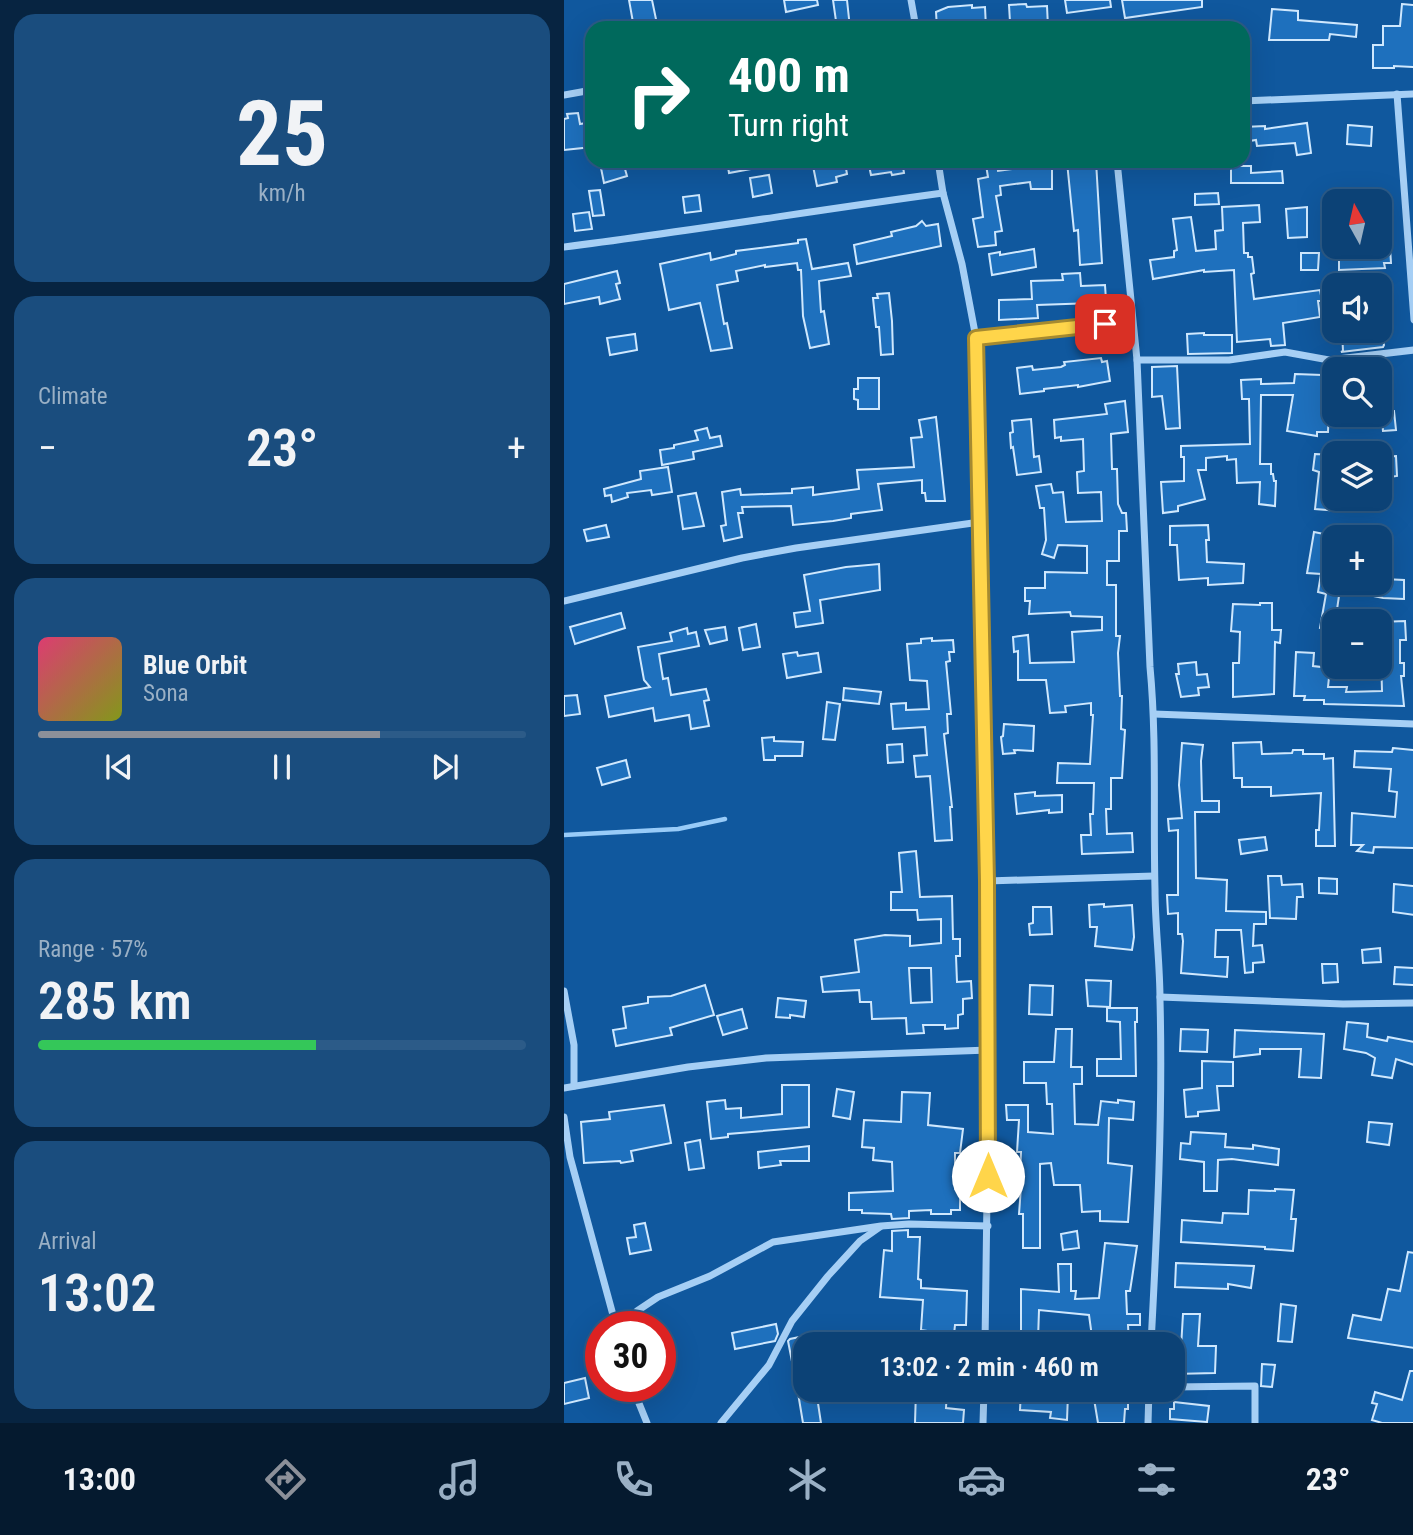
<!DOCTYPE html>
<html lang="en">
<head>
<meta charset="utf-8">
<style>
  body { margin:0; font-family:"Roboto Condensed",sans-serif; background:#1a4d7e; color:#f1f3f6; height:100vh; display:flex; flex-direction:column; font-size:26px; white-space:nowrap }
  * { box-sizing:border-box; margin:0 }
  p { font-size:23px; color:#9ab0c5 }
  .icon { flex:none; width:38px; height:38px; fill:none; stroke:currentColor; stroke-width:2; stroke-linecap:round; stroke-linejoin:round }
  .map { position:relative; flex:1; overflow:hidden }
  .sheet { display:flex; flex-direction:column; gap:14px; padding:14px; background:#072441; width:564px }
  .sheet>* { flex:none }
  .hud { position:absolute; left:21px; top:21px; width:665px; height:147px; border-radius:21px; box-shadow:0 7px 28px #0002,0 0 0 2px #2c5b88; background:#00695c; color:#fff; overflow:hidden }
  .needle { width:46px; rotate:352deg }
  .tools { position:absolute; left:758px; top:189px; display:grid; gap:14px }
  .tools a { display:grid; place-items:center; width:70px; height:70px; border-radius:14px; background:#0c4276; box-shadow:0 7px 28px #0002,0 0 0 2px #2c5b88; font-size:35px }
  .speed { position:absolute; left:21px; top:1311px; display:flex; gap:14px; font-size:35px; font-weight:700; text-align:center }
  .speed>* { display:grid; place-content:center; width:91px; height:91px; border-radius:50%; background:#0c4276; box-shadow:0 7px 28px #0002,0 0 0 2px #2c5b88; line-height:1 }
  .speed .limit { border:10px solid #d22; background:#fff; color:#111 }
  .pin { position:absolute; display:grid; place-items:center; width:60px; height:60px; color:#fff; margin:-30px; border-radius:14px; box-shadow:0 4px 10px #0006 }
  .me { position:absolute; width:77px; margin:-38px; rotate:0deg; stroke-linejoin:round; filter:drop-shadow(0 0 5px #0008) }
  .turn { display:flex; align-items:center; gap:24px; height:147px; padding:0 28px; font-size:32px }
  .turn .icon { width:91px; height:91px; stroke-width:2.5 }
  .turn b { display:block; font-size:49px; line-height:60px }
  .big { font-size:52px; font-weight:600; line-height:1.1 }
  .sheet .tile { flex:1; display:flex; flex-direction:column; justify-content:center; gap:10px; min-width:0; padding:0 24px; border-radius:21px; background:#1a4d7e }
  .sheet .dial { align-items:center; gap:0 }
  .dial b { font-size:91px; line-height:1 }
  .song { display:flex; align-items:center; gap:21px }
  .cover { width:84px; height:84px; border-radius:10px; background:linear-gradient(135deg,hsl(340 70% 55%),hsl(70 70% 35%)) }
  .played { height:7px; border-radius:4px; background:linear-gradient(90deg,#8c9099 70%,#2c5b88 70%) }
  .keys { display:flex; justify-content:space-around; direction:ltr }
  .heat { display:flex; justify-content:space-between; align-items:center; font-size:38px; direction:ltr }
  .charge { height:10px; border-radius:5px; background:linear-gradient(90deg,#34c759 57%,#2c5b88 0) }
  .trip { position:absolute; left:229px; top:1332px; width:392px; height:70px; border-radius:21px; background:#0c4276; box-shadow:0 7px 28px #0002,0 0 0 2px #2c5b88; font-weight:600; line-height:70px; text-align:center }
  .dock { display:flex; height:112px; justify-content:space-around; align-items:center; background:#051a2f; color:#9ab0c5 }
  .dock .icon { width:49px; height:49px }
  .dock .current { color:#8c9099 }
  .dock b { font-size:32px; color:#f1f3f6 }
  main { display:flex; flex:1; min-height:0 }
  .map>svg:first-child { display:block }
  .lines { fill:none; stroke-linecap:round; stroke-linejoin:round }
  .stream { stroke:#98cbf8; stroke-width:4.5 }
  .building { fill:#1e70bd; stroke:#cfe8fe; stroke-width:2; fill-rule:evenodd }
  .minor { stroke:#a6cff5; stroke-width:7 }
  .route-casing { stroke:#a68a30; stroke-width:18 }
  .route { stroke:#ffd54a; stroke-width:12 }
</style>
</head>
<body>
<main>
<section class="sheet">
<div class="tile dial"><b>25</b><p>km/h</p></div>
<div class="tile"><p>Climate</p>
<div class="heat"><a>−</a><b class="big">23°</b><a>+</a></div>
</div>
<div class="tile">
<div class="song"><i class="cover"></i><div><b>Blue Orbit</b><p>Sona</p></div></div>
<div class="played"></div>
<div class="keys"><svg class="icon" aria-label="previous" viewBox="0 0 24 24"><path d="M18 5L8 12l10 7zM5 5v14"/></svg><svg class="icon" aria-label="pause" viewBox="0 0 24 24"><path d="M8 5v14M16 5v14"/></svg><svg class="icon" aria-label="next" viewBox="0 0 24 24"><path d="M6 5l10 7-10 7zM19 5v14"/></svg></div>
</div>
<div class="tile"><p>Range · 57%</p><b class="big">285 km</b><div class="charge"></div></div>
<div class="tile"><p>Arrival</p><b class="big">13:02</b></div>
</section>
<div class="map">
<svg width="850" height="1423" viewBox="0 0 850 1423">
  <rect width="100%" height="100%" fill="#10589e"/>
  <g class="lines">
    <!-- stream -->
    <polyline class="stream" points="0,835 114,829 161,819"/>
  </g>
  <!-- building -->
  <g class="building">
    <polygon points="65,0 88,0 93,24 70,28"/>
    <polygon points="220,0 253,0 254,5 222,12"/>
    <polygon points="269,0 283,0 286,28 273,28"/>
    <polygon points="501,0 546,0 547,7 503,13"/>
    <polygon points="558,0 638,0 638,7 561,18"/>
    <polygon points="462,4 463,7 483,6 484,27 454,28 454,22 446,22 445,5"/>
    <polygon points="838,4 850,5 850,67 830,66 830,68 809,68 809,45 819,45 819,26 836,26"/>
    <polygon points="408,5 408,8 421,7 422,28 373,28 372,12 384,7"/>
    <polygon points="708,9 734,11 734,20 793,25 792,37 766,34 765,40 705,40"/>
    <polygon points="14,113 16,124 28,122 28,147 0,150 0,119 4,118 3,114"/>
    <polygon points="743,123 747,153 733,155 731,143 693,146 692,140 679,142 679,127 701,126 701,129"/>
    <polygon points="784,125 808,127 807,146 783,144"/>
    <polygon points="163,161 197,161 198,167 165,173"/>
    <polygon points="248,161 274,161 274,165 281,163 283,174 272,177 273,182 253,186"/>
    <polygon points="304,161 338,161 340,173 328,175 327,172 307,175"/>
    <polygon points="464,161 488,161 488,189 467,189 466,182 436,186 437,195 432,196 438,231 431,232 432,245 414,247 409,219 419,217 414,179 424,177 422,165 433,163 434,171 464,167"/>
    <polygon points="532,161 538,263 516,265 514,230 510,231 503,162"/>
    <polygon points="59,162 63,176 40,183 37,168"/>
    <polygon points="667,166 687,166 687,173 718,171 719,183 667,183"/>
    <polygon points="205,175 208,193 189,197 186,178"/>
    <polygon points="36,190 40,215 29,216 25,191"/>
    <polygon points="654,193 655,204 631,205 631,194"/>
    <polygon points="135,195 137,211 121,213 119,197"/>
    <polygon points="695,205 696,222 679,223 680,253 684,253 684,257 688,257 690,273 687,274 690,299 756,290 758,301 754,301 756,317 719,323 721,345 707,346 706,339 673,342 670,270 640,272 640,270 589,279 586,260 610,257 610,251 613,250 609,219 627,217 632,251 652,249 651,231 659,230 658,207"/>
    <polygon points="743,207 743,237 724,238 722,209"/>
    <polygon points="25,212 28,229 11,231 9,214"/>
    <polygon points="358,221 362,226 374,224 377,246 293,264 290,245 328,236 327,232 352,226"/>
    <polygon points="242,239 248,269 284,263 287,276 255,281 257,312 260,311 265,344 246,348 239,316 237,270 234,270 233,263 201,267 201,265 172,271 174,281 153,285 160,324 163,323 168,348 147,351 136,303 105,310 96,264 146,253 147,260 172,254 172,251 234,243 234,240"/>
    <polygon points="826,247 827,263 820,263 821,268 775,270 775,257 793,256 793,250"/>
    <polygon points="470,249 472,267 428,275 425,254 436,252 436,255"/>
    <polygon points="737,253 755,253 754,270 737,270"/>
    <polygon points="53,271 56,283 52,284 56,299 36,304 35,297 0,304 0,284"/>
    <polygon points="516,273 517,286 541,285 542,300 530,301 530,303 473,305 474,318 435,320 435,300 468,299 467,281 499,280 498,274"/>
    <polygon points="325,293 328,321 329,354 317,355 315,327 312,327 309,298 314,298 313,294"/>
    <polygon points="778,331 818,331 820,345 819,347 777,352 779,351"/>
    <polygon points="640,333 640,335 668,335 668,353 624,354 623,334"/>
    <polygon points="71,334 73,350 46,355 43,338"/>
    <polygon points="537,358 538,362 543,361 546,381 514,387 514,385 480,389 480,391 456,394 453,368 468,366 469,370 497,367 501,365 500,362"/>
    <polygon points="821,360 822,369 780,369 779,364"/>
    <polygon points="613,366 616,428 602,429 598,396 588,397 588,367"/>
    <polygon points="731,374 758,375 757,405 765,406 764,432 753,432 753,436 723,431 729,395 697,395 696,464 707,464 707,474 709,474 710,481 712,481 711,506 695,504 696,482 673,483 672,459 663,460 663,456 642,458 642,470 634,470 641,499 614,506 614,511 599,513 597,482 620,481 620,457 617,457 617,446 686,444 685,399 678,399 677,380 697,379 697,384 730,383"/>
    <polygon points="294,378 315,378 315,409 294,409 294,400 290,399 290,389 294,389"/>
    <polygon points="561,401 564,432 547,434 548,469 553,469 554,504 558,513 562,513 563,531 555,531 555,561 543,561 543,585 552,585 552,636 556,636 554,653 556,696 558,696 557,729 561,730 558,778 547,778 547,809 542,809 543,834 568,833 569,852 518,854 517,835 527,835 526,814 529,814 530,783 493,783 494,763 526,764 529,715 527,715 527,703 501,706 502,712 486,713 482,680 454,680 454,651 450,652 449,637 464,635 466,663 510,662 508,632 538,630 538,617 507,616 506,612 465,614 466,601 461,601 461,588 481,588 481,572 523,573 523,546 494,545 490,558 478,554 482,540 480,508 476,508 472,486 487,484 489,493 499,492 502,522 538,521 537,492 514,493 513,472 520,471 519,439 497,441 497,437 491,438 490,420 543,414 541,404"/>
    <polygon points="830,411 832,430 819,431 817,412"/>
    <polygon points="372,417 381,501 362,501 361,493 358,493 358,480 314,484 318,510 287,514 287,518 269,521 229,525 227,506 178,507 179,513 174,513 178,537 160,541 157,526 162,525 158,492 176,489 177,495 228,493 228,489 249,487 249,495 295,489 293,470 350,467 347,438 358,437 355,420"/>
    <polygon points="467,419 470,457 475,456 477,472 453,475 449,447 447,448 446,433 449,432 448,421"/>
    <polygon points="143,428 146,438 156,436 158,446 129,452 130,459 98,465 96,450 110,448 110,445 134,440 131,431"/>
    <polygon points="751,454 770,455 770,499 776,499 775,511 751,509 755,472 749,470"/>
    <polygon points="832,456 833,476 819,478 818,457"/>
    <polygon points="104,467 108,492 88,495 87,490 63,493 64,497 48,502 47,495 41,496 40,489 77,479 76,471"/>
    <polygon points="132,493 140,526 119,529 114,496"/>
    <polygon points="42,525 45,537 23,541 20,530"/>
    <polygon points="644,525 645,540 642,540 643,562 680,564 679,583 644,585 644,578 615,580 613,545 606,545 606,526"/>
    <polygon points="750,532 770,536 770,583 820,583 820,579 840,580 840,599 819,598 776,589 770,630 756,628 762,594 754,592 757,574 743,573"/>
    <polygon points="315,564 316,590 256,600 259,623 232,627 230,613 246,611 240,575 282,567"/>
    <polygon points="696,603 708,603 708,630 717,630 716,643 711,642 710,694 669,697 669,663 675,663 676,632 667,631 669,604 696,605"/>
    <polygon points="57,613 61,628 11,644 6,627"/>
    <polygon points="841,621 842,640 836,640 836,663 840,663 840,676 837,676 840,706 760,704 760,700 740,700 741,696 730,696 732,652 750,653 749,666 766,668 764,687 783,687 782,692 818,691 816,622"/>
    <polygon points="192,624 196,647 179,650 175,628"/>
    <polygon points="161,627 163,640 146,644 141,630"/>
    <polygon points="123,628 124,634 132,632 135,646 95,654 99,679 104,678 107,695 142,689 145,700 140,701 145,726 127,729 125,715 91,721 89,708 45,717 41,696 86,687 80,680 74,647 108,641 106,633"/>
    <polygon points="368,638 368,641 389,640 390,652 385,652 386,661 382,662 387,714 383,714 384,733 380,734 388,807 386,807 388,840 371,841 366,776 352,777 350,756 363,755 361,727 329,729 327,704 342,703 342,710 365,709 363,681 346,680 343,644 357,643 357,639"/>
    <polygon points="233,652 234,656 254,653 257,672 223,678 219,654"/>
    <polygon points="632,662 633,675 643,674 645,687 634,688 635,695 617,697 612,674 615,674 614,664"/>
    <polygon points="280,688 317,692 315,704 279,700"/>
    <polygon points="13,695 16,714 0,716 0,696"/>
    <polygon points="263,702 276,704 271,740 259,739"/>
    <polygon points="440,724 470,726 469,751 450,750 451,753 439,754 437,737 439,736"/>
    <polygon points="210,737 210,741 239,742 238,756 211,756 211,760 200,760 198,738"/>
    <polygon points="697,742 698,754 728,753 729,750 739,750 739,754 760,754 760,759 769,758 771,846 752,846 752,830 755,830 757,793 707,796 707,787 678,787 678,778 670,778 669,743"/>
    <polygon points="618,743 639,745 637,761 638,801 655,801 655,812 631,812 632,878 663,880 662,911 702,912 702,924 690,924 689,946 698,945 700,962 689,963 689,972 681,973 677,930 652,930 651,957 664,957 663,977 617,973 619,941 618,934 614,934 614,913 604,914 603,895 614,895 614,830 605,831 604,819 618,818 615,785"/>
    <polygon points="338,744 339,762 324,763 323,745"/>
    <polygon points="829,748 850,750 850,848 810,847 809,853 793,851 799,845 787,845 788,813 831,817 833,792 825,791 827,769 790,767 791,751 828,752"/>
    <polygon points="62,760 66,777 38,785 33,768"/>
    <polygon points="471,792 471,796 498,795 498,812 485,813 485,810 453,814 451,794"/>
    <polygon points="701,837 703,850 677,854 675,840"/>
    <path d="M352,851L356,897L388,896L389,939H396V956H392L393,982L407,981L408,998L399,999V1014L394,1015V1028L381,1029V1025H359L360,1033L343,1034L342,1018L308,1019L307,1002H296L295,990L259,992L257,977L295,972L291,940L321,935L346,936V946L377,943V919L354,920L353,910H327V892H338L335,853ZM345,968H367L368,1002L347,1003Z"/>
    <polygon points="704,876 717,876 718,885 738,884 739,897 733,897 732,919 706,918"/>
    <polygon points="755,878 773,879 773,894 755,893"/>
    <polygon points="830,884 850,886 850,915 829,912"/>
    <polygon points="540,904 540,907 568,905 570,937 568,950 531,946 533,927 526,927 525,905"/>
    <polygon points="469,907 487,907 488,934 466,935 465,924 469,923"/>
    <polygon points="816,948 817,962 799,963 798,950"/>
    <polygon points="758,964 773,964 774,982 759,983"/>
    <polygon points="831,967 850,968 850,985 830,984"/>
    <polygon points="522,980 547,981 546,1007 524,1006"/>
    <polygon points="141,985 150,1015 106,1028 108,1035 52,1046 49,1030 62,1028 59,1007 84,1003 84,997 107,996"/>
    <polygon points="466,985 489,986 488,1015 465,1014"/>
    <polygon points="214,998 242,1001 240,1017 226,1015 226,1018 212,1017"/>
    <polygon points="543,1008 573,1008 573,1022 571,1022 572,1076 533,1076 533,1059 557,1059 556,1022 543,1021"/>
    <polygon points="178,1009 183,1028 159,1035 153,1016"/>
    <polygon points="783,1022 804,1024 803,1037 823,1041 824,1037 850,1042 850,1065 832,1059 828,1078 808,1075 811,1058 802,1053 780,1049"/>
    <polygon points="492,1029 508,1029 507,1067 518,1067 518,1084 510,1084 511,1124 534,1125 537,1101 554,1103 554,1100 570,1102 569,1120 545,1118 544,1163 568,1166 564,1222 536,1221 536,1211 518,1212 516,1185 490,1185 487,1163 476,1164 476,1248 459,1248 459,1214 455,1214 457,1187 444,1187 444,1176 456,1177 457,1152 453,1152 455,1120 443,1120 442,1105 464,1105 464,1132 489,1134 488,1104 483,1104 482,1083 460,1083 460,1062 490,1062"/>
    <polygon points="617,1029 644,1030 643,1052 616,1051"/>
    <polygon points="671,1030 760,1034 757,1078 735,1077 737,1049 696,1049 696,1054 670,1057"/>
    <polygon points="638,1061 669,1062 669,1086 653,1086 655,1110 634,1112 634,1116 622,1117 620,1090 638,1088"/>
    <polygon points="218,1085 245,1085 245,1127 164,1134 164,1137 147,1139 143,1102 161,1100 162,1109 177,1108 177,1118 218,1114"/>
    <polygon points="273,1089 290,1092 286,1119 269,1116"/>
    <polygon points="338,1092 366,1093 364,1125 399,1129 396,1153 391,1153 391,1189 396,1189 396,1210 387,1210 387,1214 367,1214 367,1210 345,1211 345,1218 328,1219 327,1214 298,1213 298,1210 285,1210 285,1193 329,1191 328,1162 309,1160 310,1148 298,1147 300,1120 337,1122"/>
    <polygon points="100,1105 107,1143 67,1151 69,1161 57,1163 56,1161 20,1163 17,1122 46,1119 45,1112"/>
    <polygon points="805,1122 828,1124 825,1145 803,1142"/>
    <polygon points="627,1132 662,1134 661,1147 689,1149 689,1145 715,1149 714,1165 668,1159 654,1160 653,1191 640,1191 640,1162 616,1159 617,1143 626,1144"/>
    <polygon points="136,1140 140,1168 125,1170 121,1143"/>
    <polygon points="245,1146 245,1161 216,1161 217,1165 195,1168 194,1152"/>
    <polygon points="711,1189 730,1190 727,1219 732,1219 729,1251 701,1249 701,1247 617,1242 618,1220 658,1223 659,1213 684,1214 685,1190 711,1191"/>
    <polygon points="81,1223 87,1250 66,1254 63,1238 72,1237 70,1225"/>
    <polygon points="344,1230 344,1237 356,1237 354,1279 357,1280 357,1288 403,1291 402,1325 391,1325 389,1344 363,1344 364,1331 357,1330 359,1300 316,1297 320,1250 328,1251 328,1231"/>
    <polygon points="513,1231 515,1248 499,1250 497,1234"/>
    <polygon points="541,1243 573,1246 566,1291 562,1291 563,1314 576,1314 576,1325 564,1325 565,1344 529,1344 525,1315 475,1310 474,1340 457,1339 457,1289 495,1292 494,1264 507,1264 507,1291 512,1291 511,1299 535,1298"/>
    <polygon points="844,1252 850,1253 850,1348 784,1338 789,1315 817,1320 824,1289 836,1291"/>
    <polygon points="612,1263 690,1266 687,1288 664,1284 664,1289 611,1287"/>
    <polygon points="717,1304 732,1306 728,1342 714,1341"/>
    <polygon points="619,1314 636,1314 634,1346 652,1346 651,1373 610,1374 612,1348 617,1348"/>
    <polygon points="212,1324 214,1334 211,1341 171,1349 168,1333"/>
    <polygon points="240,1336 242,1381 232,1382 224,1341 226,1339"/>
    <polygon points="698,1364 711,1365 708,1387 697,1386"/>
    <polygon points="846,1371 850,1371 850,1423 818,1423 808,1420 813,1404 808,1403 811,1392 838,1400"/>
    <polygon points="21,1378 25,1398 0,1404 0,1383"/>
    <polygon points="252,1390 257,1423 239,1423 234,1393"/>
    <polygon points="352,1390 383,1390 382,1408 400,1410 399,1423 351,1423"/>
    <polygon points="457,1390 504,1394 503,1420 486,1418 487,1412 456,1410"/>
    <polygon points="540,1391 541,1393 564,1393 564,1409 561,1409 560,1423 534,1423 529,1393"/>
    <polygon points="610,1402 645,1406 643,1422 606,1419 606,1409 610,1409"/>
  </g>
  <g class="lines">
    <!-- minor -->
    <g class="minor">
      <polyline points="347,0 352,28"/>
      <polyline points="334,28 351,23"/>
      <polyline points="833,94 850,320"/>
      <polyline points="0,95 28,90"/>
      <polyline points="679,101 850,94"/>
      <polyline points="374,161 379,193 398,264 412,338 425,1050 421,1344"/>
      <path d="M553,161L573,360L586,667C593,741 589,815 591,889C591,926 596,963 596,1000C599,1115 593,1230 587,1344"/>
      <path d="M0,247C127,231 253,210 379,193"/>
      <polyline points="412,338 567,322"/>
      <polyline points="573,360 665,360 721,352 765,360 850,350"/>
      <polyline points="0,601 178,558 232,548 416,522"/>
      <polyline points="590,714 850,724"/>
      <polyline points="423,881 590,876"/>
      <polyline points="0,991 10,1045 10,1086"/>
      <polyline points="596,997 779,1004 850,1003"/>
      <polyline points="0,1088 124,1067 202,1058 425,1050"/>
      <polyline points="0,1117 6,1157 52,1326"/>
      <polyline points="60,1326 73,1311 94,1297 146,1276 209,1242 317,1226 345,1224 424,1226"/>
      <polyline points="68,1386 83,1423"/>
      <polyline points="609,1387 691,1386 691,1423"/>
      <polyline points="157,1423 205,1365 228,1321 264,1276 296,1241 316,1227"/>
      <polyline points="419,1423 420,1390"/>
      <polyline points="584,1423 585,1390"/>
    </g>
  </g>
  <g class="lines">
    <defs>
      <polyline id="route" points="424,1176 423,881 412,338 541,324"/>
    </defs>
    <!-- route casing -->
    <use href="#route" class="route-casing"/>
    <!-- route -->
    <use href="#route" class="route"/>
  </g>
</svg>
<div class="tools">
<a><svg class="needle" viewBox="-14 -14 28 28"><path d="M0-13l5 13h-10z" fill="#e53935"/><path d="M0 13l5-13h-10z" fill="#9ab0c5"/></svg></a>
<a><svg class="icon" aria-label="sound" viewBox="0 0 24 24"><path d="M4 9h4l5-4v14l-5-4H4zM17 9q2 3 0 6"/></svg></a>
<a><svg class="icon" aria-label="search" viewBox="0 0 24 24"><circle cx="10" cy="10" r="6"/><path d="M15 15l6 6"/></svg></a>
<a><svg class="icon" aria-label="layers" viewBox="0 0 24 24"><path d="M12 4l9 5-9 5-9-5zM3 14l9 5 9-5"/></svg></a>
<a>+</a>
<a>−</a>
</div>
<div class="speed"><div class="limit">30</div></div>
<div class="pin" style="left:541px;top:324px;background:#d93025"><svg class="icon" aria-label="arrive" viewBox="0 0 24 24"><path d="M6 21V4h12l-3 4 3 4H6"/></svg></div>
<svg class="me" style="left:424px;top:1176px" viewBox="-20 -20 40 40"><circle r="19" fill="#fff"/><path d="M0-13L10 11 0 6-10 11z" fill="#ffd54a"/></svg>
<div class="trip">13:02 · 2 min · 460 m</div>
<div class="hud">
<div class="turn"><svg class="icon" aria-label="right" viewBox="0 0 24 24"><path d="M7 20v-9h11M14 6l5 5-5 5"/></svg><div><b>400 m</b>Turn right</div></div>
</div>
</div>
</main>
<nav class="dock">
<b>13:00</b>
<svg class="icon current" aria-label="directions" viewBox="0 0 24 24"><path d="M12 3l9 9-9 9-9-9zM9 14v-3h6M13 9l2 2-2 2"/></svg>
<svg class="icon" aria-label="music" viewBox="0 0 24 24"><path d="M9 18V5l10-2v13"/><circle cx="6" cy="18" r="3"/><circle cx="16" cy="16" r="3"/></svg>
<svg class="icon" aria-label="phone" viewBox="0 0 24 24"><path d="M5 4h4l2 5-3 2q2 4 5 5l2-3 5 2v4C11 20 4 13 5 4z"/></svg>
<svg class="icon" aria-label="climate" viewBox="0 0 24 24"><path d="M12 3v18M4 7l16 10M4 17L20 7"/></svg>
<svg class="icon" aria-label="car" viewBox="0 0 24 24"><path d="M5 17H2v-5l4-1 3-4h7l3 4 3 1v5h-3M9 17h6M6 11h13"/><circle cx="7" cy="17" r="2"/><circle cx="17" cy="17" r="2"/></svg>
<svg class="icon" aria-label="filters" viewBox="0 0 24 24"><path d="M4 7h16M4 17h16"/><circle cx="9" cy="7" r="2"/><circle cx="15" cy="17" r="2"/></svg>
<b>23°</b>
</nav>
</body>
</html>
